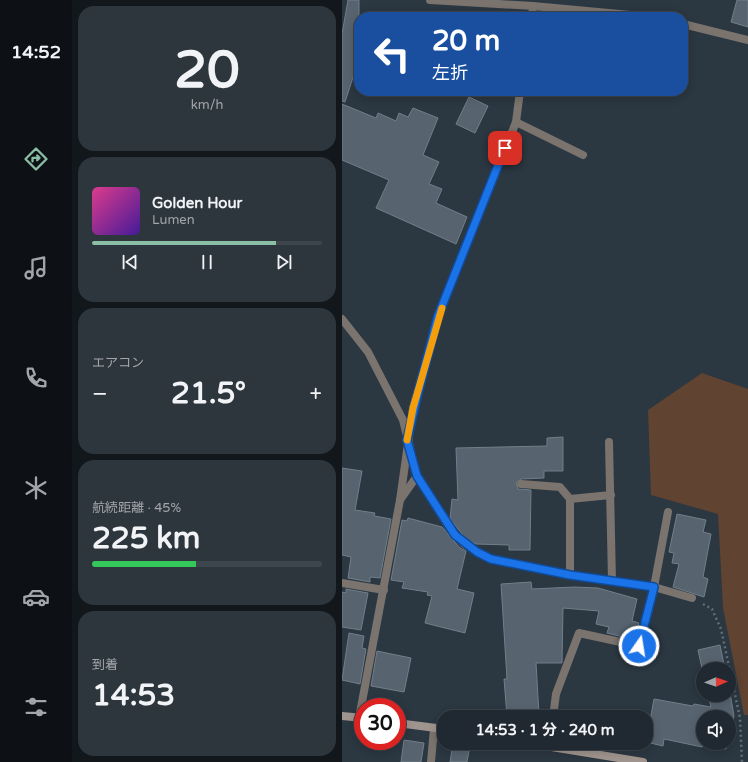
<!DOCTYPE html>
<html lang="ja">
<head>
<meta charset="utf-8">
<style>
  body { margin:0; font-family:"Varela Round","Noto Sans JP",sans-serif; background:#2d353d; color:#f1f3f6; height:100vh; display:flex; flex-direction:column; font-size:15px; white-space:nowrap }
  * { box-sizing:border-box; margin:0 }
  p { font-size:13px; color:#a2a6ab }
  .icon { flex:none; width:22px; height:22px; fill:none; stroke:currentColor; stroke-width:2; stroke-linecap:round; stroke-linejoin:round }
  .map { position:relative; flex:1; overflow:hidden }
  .drawer { display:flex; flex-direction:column; gap:6px; padding:6px; background:#12171b; width:270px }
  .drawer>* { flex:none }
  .banner { position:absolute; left:12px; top:12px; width:334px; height:84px; border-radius:16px; box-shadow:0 2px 10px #0003,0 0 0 1px #3d454d; background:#1a4fa0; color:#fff; overflow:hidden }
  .needle { width:26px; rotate:88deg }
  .controls { position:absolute; left:354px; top:662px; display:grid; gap:8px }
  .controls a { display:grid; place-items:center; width:40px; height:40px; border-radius:50%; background:#202931; box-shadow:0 2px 10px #0003,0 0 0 1px #3d454d; font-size:20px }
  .speed { position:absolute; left:12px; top:698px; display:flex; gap:8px; font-size:20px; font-weight:700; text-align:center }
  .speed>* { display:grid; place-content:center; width:52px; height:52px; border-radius:50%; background:#202931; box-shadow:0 2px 10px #0003,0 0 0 1px #3d454d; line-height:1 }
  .speed .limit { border:6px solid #d22; background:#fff; color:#111 }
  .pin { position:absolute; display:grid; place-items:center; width:34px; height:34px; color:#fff; margin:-17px; border-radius:8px; box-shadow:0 2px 6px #0006 }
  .me { position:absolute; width:44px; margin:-22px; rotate:13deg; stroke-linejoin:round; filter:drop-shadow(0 0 3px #0008) }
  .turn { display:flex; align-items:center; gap:14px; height:84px; padding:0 12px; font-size:18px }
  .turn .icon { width:52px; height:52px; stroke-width:2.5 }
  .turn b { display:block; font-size:28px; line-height:34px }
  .big { font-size:30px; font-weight:700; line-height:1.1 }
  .drawer .tile { flex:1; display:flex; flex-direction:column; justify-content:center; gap:6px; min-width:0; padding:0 14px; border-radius:16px; background:#2d353d }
  .drawer .dial { align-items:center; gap:0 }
  .dial b { font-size:52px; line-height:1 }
  .song { display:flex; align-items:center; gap:12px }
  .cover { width:48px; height:48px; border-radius:6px; background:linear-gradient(135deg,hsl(330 70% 55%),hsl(260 70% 35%)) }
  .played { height:4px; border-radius:2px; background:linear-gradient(90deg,#8abfa5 80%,#3d454d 80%) }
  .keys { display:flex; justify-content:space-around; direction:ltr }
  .heat { display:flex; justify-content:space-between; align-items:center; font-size:22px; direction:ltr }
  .charge { height:6px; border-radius:3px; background:linear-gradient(90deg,#34c759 45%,#3d454d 0) }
  .trip { position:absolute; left:95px; top:710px; width:216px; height:40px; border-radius:16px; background:#202931; box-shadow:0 2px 10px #0003,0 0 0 1px #3d454d; font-weight:700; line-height:40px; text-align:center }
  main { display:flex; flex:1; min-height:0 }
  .tab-bar { display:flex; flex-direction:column; width:72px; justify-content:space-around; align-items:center; background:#0d1014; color:#a2a6ab }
  .tab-bar .icon { width:28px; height:28px }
  .tab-bar .selected { color:#8abfa5 }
  .tab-bar b { font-size:18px; color:#f1f3f6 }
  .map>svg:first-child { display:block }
  .green { fill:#604331 }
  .building { fill:#576470; stroke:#717f8a }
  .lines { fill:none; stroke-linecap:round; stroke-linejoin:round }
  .path { stroke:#636d76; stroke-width:2.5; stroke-dasharray:2 3; stroke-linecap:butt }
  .lane { stroke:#7a736e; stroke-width:8 }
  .street { stroke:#7a736e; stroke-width:8 }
  .secondary { stroke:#a0958e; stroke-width:8 }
  .route-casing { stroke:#114b97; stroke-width:10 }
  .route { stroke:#1a73e8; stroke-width:7 }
  .slow { stroke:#f59e0b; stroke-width:7 }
</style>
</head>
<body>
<main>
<nav class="tab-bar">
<b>14:52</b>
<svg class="icon selected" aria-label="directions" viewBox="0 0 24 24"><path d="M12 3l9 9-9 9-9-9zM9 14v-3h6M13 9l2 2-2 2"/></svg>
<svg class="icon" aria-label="music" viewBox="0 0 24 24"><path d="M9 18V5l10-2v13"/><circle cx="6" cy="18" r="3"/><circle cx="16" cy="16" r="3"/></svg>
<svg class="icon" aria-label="phone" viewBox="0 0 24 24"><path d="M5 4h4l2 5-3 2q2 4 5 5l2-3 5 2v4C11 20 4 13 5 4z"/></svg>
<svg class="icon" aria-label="climate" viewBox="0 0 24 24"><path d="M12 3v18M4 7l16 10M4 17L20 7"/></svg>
<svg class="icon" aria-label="car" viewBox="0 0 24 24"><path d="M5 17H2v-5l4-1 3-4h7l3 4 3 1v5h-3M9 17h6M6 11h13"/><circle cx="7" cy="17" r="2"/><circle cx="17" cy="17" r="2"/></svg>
<svg class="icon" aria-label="filters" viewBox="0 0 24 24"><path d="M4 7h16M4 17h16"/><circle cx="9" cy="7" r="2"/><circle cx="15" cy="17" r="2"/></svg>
</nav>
<section class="drawer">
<div class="tile dial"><b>20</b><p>km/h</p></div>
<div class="tile">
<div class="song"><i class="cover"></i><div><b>Golden Hour</b><p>Lumen</p></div></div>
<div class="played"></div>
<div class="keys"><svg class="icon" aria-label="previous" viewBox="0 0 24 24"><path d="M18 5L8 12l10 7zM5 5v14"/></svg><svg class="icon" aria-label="pause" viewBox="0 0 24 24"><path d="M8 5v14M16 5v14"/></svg><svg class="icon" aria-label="next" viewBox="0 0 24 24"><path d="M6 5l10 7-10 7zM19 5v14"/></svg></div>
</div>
<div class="tile"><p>エアコン</p>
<div class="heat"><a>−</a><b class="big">21.5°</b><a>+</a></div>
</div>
<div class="tile"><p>航続距離 · 45%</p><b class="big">225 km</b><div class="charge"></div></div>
<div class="tile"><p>到着</p><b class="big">14:53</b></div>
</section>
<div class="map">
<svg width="406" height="762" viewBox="0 0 406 762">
  <rect width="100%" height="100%" fill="#2b3741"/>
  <!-- green -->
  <polygon class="green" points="360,373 406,389 406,715 402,715 381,608 376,514 309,495 306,410"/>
  <!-- building -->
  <g class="building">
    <polygon points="6,0 17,0 17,59 3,102 0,101 0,34"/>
    <polygon points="395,0 406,0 406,27 389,22"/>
    <polygon points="127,97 146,106 133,133 114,124"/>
    <polygon points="0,104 34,118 36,113 54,121 57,113 66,117 71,108 96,118 81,155 97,162 87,184 100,189 94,203 125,217 114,244 34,208 47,180 0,160"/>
    <polygon points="221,437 221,471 202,471 202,478 179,479 174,483 176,489 189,490 188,550 167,550 167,545 134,544 125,540 108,519 110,499 116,500 114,448 205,446 205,438"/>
    <polygon points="0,468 20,471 13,510 33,513 32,516 49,519 38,578 28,577 28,582 6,578 9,557 0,555"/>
    <polygon points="335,514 364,520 361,532 369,534 361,577 366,579 362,597 331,587 337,564 330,563 332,553 327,552"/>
    <polygon points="66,518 100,527 118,548 124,551 115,589 132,593 123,633 83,623 90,596 85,595 86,592 60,588 62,582 49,580 60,520 65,521"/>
    <polygon points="189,582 190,589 232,587 256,588 295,599 290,621 297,623 293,640 265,633 267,627 254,624 257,611 221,608 220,663 194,663 197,714 165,716 162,679 165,679 159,584"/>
    <polygon points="4,589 26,593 19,630 0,627 0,592 4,593"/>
    <polygon points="7,633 22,636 20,648 24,649 18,684 0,680"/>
    <polygon points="378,645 383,669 361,669 361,673 356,650"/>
    <polygon points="35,651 69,658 62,692 29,686"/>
    <polygon points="387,687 392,716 387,738 387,717 361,717 361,743 386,743 384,749 361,745 360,747 322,739 321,746 304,742 312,699 351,706 352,704 369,707 366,695 387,695"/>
    <polygon points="62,740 82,743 79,762 59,762"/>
    <polygon points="111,743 128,746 125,762 108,762"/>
  </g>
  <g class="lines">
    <!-- path -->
    <polyline class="path" points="361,604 370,609 379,629 398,718 400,762"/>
    <!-- lane -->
    <polyline class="lane" points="174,122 241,155"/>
    <!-- street -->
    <g class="street">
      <polyline points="88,0 191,6 310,17"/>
      <polyline points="190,17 191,6"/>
      <polyline points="341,24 406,40"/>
      <polyline points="0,319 26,352 61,420 75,476 106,526 122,544 149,559 228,575 312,587 350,598"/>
      <polyline points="267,442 270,581"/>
      <polyline points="179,484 218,487 228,499"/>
      <polyline points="58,500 71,408 96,317 174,122 178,91"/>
      <polyline points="228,575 228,499 269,495"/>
      <polyline points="0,583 42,590"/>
      <polyline points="211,717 214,694 237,633 297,646 312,587 326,512"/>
      <polyline points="17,718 58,500 75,476"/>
      <polyline points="89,762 92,728"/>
    </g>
    <!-- secondary -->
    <g class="secondary">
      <polyline points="0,716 21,718"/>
      <polyline points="55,723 102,729"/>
      <polyline points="185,743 301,762"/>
    </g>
  </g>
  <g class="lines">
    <defs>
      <polyline id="route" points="163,148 96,316 76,393 65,440 75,476 113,535 135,552 149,559 228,575 312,587 297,646"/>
    </defs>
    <!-- route casing -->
    <use href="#route" class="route-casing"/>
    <!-- route -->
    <use href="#route" class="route"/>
    <!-- slow -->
    <polyline class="slow" points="65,440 71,408 100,308"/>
  </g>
</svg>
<div class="controls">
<a><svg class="needle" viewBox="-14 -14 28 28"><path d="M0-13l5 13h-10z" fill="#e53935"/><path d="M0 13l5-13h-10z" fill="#a2a6ab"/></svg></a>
<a><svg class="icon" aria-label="sound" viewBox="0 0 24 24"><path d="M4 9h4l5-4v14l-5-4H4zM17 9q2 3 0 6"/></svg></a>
</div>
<div class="speed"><div class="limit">30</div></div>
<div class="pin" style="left:163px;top:148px;background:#d93025"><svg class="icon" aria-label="arrive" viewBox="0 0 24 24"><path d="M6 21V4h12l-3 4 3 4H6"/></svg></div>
<svg class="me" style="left:297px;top:646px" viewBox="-20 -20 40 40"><circle r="17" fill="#1a73e8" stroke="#fff" stroke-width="3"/><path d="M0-11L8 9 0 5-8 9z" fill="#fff"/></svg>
<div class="trip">14:53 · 1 分 · 240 m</div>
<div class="banner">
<div class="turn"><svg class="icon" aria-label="left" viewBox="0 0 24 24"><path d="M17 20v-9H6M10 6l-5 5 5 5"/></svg><div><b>20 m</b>左折</div></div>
</div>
</div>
</main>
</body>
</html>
